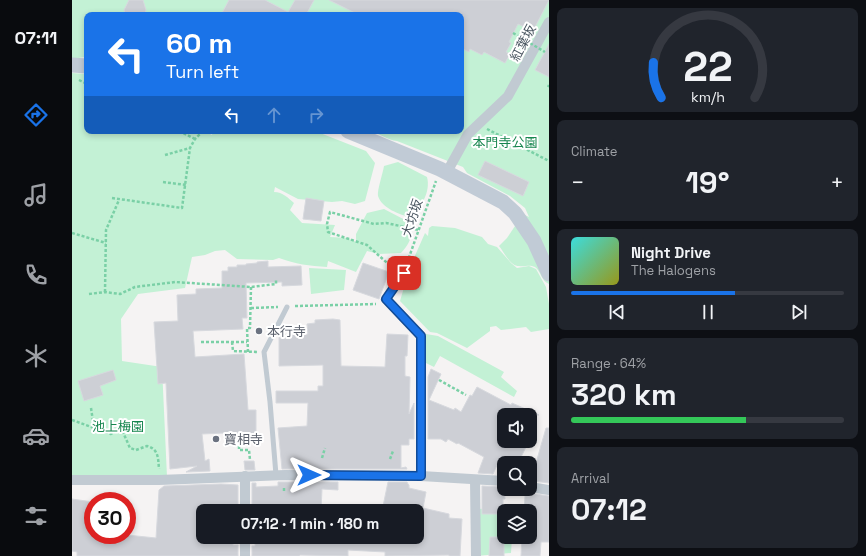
<!DOCTYPE html>
<html lang="en">
<head>
<meta charset="utf-8">
<style>
  body { margin:0; font-family:"Space Grotesk","Noto Sans JP",sans-serif; background:#20242c; color:#f1f3f6; height:100vh; display:flex; flex-direction:column; font-size:15px; white-space:nowrap }
  * { box-sizing:border-box; margin:0 }
  p { font-size:13px; color:#9ea1a6 }
  .icon { flex:none; width:22px; height:22px; fill:none; stroke:currentColor; stroke-width:2; stroke-linecap:round; stroke-linejoin:round }
  .map { position:relative; flex:1; overflow:hidden }
  .side { display:flex; flex-direction:column; gap:8px; padding:8px; background:#0d0f14; width:317px }
  .side>* { flex:none }
  .hud { position:absolute; left:12px; top:12px; width:380px; height:122px; border-radius:8px; box-shadow:0 2px 6px #0003; background:#1a73e8; color:#fff; overflow:hidden }
  .buttons { position:absolute; left:425px; top:408px; display:grid; gap:8px }
  .buttons a { display:grid; place-items:center; width:40px; height:40px; border-radius:8px; background:#171b24; box-shadow:0 2px 6px #0003; font-size:20px }
  .speed { position:absolute; left:12px; top:492px; display:flex; gap:8px; font-size:20px; font-weight:700; text-align:center }
  .speed>* { display:grid; place-content:center; width:52px; height:52px; border-radius:50%; background:#171b24; box-shadow:0 2px 6px #0003; line-height:1 }
  .speed .limit { border:6px solid #d22; background:#fff; color:#111 }
  .pin { position:absolute; display:grid; place-items:center; width:34px; height:34px; color:#fff; margin:-17px; border-radius:8px; box-shadow:0 2px 6px #0006 }
  .me { position:absolute; width:44px; margin:-22px; rotate:90deg; stroke-linejoin:round; filter:drop-shadow(0 0 3px #0008) }
  .turn { display:flex; align-items:center; gap:14px; height:84px; padding:0 16px; font-size:18px }
  .turn .icon { width:52px; height:52px; stroke-width:2.5 }
  .turn b { display:block; font-size:28px; line-height:34px }
  .lanes { display:flex; align-items:center; height:38px; padding:0 16px; background:#0003; justify-content:center; gap:20px; direction:ltr }
  .lanes .off { opacity:.35 }
  .big { font-size:30px; font-weight:800; line-height:1.1 }
  .side .widget { flex:1; display:flex; flex-direction:column; justify-content:center; gap:6px; min-width:0; padding:0 14px; border-radius:8px; background:#20242c }
  .side .dial { align-items:center; gap:0 }
  .dial svg { height:104px; overflow:visible; fill:none; stroke:#363941; stroke-width:7; stroke-linecap:round; text-anchor:middle }
  .dial text { fill:#f1f3f6; stroke:none }
  .song { display:flex; align-items:center; gap:12px }
  .cover { width:48px; height:48px; border-radius:6px; background:linear-gradient(135deg,hsl(180 70% 55%),hsl(60 70% 35%)) }
  .played { height:4px; border-radius:2px; background:linear-gradient(90deg,#1a73e8 60%,#363941 60%) }
  .keys { display:flex; justify-content:space-around; direction:ltr }
  .heat { display:flex; justify-content:space-between; align-items:center; font-size:22px; direction:ltr }
  .charge { height:6px; border-radius:3px; background:linear-gradient(90deg,#34c759 64%,#363941 0) }
  .trip { position:absolute; left:124px; top:504px; width:228px; height:40px; border-radius:8px; background:#171b24; box-shadow:0 2px 6px #0003; font-weight:800; line-height:40px; text-align:center }
  main { display:flex; flex:1; min-height:0 }
  .tabs { display:flex; flex-direction:column; width:72px; justify-content:space-around; align-items:center; background:#090b0e; color:#9ea1a6 }
  .tabs .icon { width:28px; height:28px }
  .tabs .active { color:#1a73e8 }
  .tabs b { font-size:18px; color:#f1f3f6 }
  .map>svg:first-child { display:block }
  .green { fill:#c3f1d5 }
  .building { fill:#cdcfd5; stroke:#d7d9de }
  .lines { fill:none; stroke-linecap:round; stroke-linejoin:round }
  .path { stroke:#7ad0a6; stroke-width:2.5; stroke-dasharray:3 2; stroke-linecap:butt }
  .lane { stroke:#c1cad2; stroke-width:5 }
  .street { stroke:#c1cad2; stroke-width:10 }
  .secondary { stroke:#c1cbd6; stroke-width:15 }
  .path-bridge { stroke:#7ad0a6; stroke-width:2.5; stroke-dasharray:3 2; stroke-linecap:butt }
  .route-casing { stroke:#114b97; stroke-width:10 }
  .route { stroke:#1a73e8; stroke-width:7 }
  .worship-dot { fill:#6b7280; stroke:#fff; stroke-width:1.5 }
  .labels { text-anchor:middle; dominant-baseline:central; stroke-width:4; stroke-linejoin:round; paint-order:stroke }
  .street-label { font-size:13px; fill:#4a5661; stroke:#fff }
  .park-label { font-size:13px; fill:#17864f; stroke:#fff }
  .worship-label { font-size:13px; fill:#5b616d; stroke:#fff; text-anchor:start }
</style>
</head>
<body>
<main>
<nav class="tabs">
<b>07:11</b>
<svg class="icon active" aria-label="directions" viewBox="0 0 24 24"><path d="M12 3l9 9-9 9-9-9zM9 14v-3h6M13 9l2 2-2 2"/></svg>
<svg class="icon" aria-label="music" viewBox="0 0 24 24"><path d="M9 18V5l10-2v13"/><circle cx="6" cy="18" r="3"/><circle cx="16" cy="16" r="3"/></svg>
<svg class="icon" aria-label="phone" viewBox="0 0 24 24"><path d="M5 4h4l2 5-3 2q2 4 5 5l2-3 5 2v4C11 20 4 13 5 4z"/></svg>
<svg class="icon" aria-label="climate" viewBox="0 0 24 24"><path d="M12 3v18M4 7l16 10M4 17L20 7"/></svg>
<svg class="icon" aria-label="car" viewBox="0 0 24 24"><path d="M5 17H2v-5l4-1 3-4h7l3 4 3 1v5h-3M9 17h6M6 11h13"/><circle cx="7" cy="17" r="2"/><circle cx="17" cy="17" r="2"/></svg>
<svg class="icon" aria-label="filters" viewBox="0 0 24 24"><path d="M4 7h16M4 17h16"/><circle cx="9" cy="7" r="2"/><circle cx="15" cy="17" r="2"/></svg>
</nav>
<div class="map">
<svg width="477" height="556" viewBox="0 0 477 556">
  <rect width="100%" height="100%" fill="#f5f3f3"/>
  <!-- green -->
  <g class="green">
    <path d="M0,0H477V284C469,281 469,271 463,267C457,264 453,267 447,266C438,266 432,252 427,246L435,238L451,214L457,217L453,208L438,196L395,173L391,167L325,141C316,140 308,134 299,131H389V15H15V58L13,57L0,59Z"/>
    <path d="M0,73L15,74V131H132L140,135L141,131H243L294,151L303,163L293,201L283,204L270,201L260,202L226,199L203,187L202,192C211,192 216,198 222,203L218,210L230,223L263,225L258,237L276,238L284,242V234L295,213L312,209L337,222C342,235 338,243 329,253L307,254L295,251L284,272L256,261L255,267C238,266 223,264 207,258L201,260L165,259L153,250L143,251L133,255L120,257L113,288L66,294L49,319L50,361L90,367L95,477L0,476Z"/>
    <path d="M326,162L355,177C359,192 349,207 339,218C328,214 310,209 306,196C305,190 311,173 312,166Z"/>
    <polygon points="360,226 383,228 410,237 416,244 425,247 439,263 445,268 457,266 464,269 474,287 477,304 477,329 459,332 454,327 429,330 424,326 418,327 418,331 395,348 365,333 358,332 328,301 338,267 353,233 356,236 357,228"/>
    <polygon points="237,268 274,270 272,290 239,294"/>
    <polygon points="354,334 366,336 432,372 429,377 445,391 442,397 368,356 362,367 354,363"/>
    <polygon points="440,508 440,511 432,511 432,537 440,537 439,553 404,556 404,509"/>
  </g>
  <!-- building -->
  <g class="building">
    <polygon points="57,0 71,0 74,10 72,15 54,15 52,10"/>
    <polygon points="157,0 193,0 216,12 223,0 242,0 234,15 149,15"/>
    <polygon points="257,0 477,0 461,31 446,24 437,42 439,43 434,52 438,54 433,63 412,52 410,55 398,49 397,52 389,48 389,15 287,15"/>
    <polygon points="477,44 477,77 463,70"/>
    <polygon points="413,161 457,182 451,196 406,175"/>
    <polygon points="234,198 252,201 249,221 231,219"/>
    <polygon points="196,261 196,267 229,266 230,285 210,286 210,282 174,283 175,318 170,318 171,329 121,331 123,357 172,354 176,410 184,410 184,437 175,437 175,442 161,443 161,438 152,438 152,433 130,434 133,461 137,459 138,471 114,472 125,466 98,469 94,383 86,384 82,322 106,321 105,295 124,294 124,289 150,288 150,271 156,271 156,267 165,267 165,265 174,265 174,264 185,263 185,262"/>
    <polygon points="291,263 317,272 307,299 281,290"/>
    <polygon points="261,319 268,320 269,366 313,367 315,334 336,335 335,356 333,356 333,376 338,377 337,414 342,403 342,439 337,439 337,445 329,445 329,468 334,467 335,469 210,469 206,428 235,426 236,403 204,403 204,391 246,391 246,386 251,386 251,365 207,366 207,335 236,334 235,324 243,323 243,320"/>
    <polygon points="359,369 369,374 357,400 382,410 383,408 389,412 398,395 400,396 405,387 439,405 440,403 467,415 432,415 432,441 457,441 446,463 426,463 421,474 406,473 412,457 386,443 385,444 376,439 374,442 369,439 356,439 356,377"/>
    <polygon points="41,370 44,380 28,386 31,395 12,401 6,381"/>
    <polygon points="474,428 477,428 477,483 462,481 463,477 460,477"/>
    <polygon points="172,461 182,461 183,470 173,470"/>
    <polygon points="206,482 266,482 266,490 250,489 249,511 180,511 180,483 184,483 184,487 206,486"/>
    <polygon points="316,482 335,482 336,484 337,485 337,488 354,492 351,508 377,514 377,518 390,519 388,556 377,556 377,555 313,556 313,552 276,550 276,556 228,555 227,556 180,556 180,546 183,546 183,537 345,537 345,511 310,511"/>
    <polygon points="149,484 166,485 166,511 131,511 131,537 156,537 156,541 161,541 161,545 166,545 166,556 5,556 5,552 0,551 0,499 21,502 21,535 55,535 84,538 87,490 92,486"/>
    <polygon points="410,486 432,487 433,499 431,499 431,514 410,514"/>
    <polygon points="457,493 477,496 477,542 469,542 468,556 449,556 450,537 458,537 458,511 452,511 453,496 457,496"/>
    <polygon points="418,537 432,537 432,556 417,556"/>
  </g>
  <g class="lines">
    <!-- path -->
    <g class="path">
      <polyline points="7,80 15,84"/>
      <polyline points="476,87 477,85"/>
      <polyline points="415,129 477,161"/>
      <polyline points="107,131 123,139"/>
      <polyline points="93,155 118,148"/>
      <polyline points="91,182 114,185"/>
      <polyline points="40,198 110,208 118,148 123,139 131,131"/>
      <polyline points="0,233 34,243"/>
      <polyline points="335,263 364,181"/>
      <polyline points="322,269 295,245 256,232 255,224 258,212 302,224 314,223 347,230"/>
      <polyline points="33,292 34,230 47,200"/>
      <polyline points="17,294 33,292 48,294 63,287 103,282 179,287 204,284 204,279"/>
      <polyline points="223,306 304,304"/>
      <polyline points="179,308 206,307"/>
      <polyline points="129,342 175,342"/>
      <polyline points="160,342 161,351 185,352"/>
      <polyline points="176,352 175,328 178,328 179,287"/>
      <polyline points="367,380 394,395"/>
      <polyline points="19,408 22,428"/>
      <path d="M0,420L39,434L48,429L50,430L58,448L64,450L75,446C87,449 86,459 87,469"/>
      <polyline points="167,446 167,450 177,450 178,460"/>
      <polyline points="250,458 253,448"/>
      <polyline points="318,459 321,451"/>
      <polyline points="212,491 212,488"/>
    </g>
    <!-- lane -->
    <polyline class="lane" points="204,475 198,402 192,352 215,307"/>
    <!-- street -->
    <g class="street">
      <polyline points="375,172 396,134 436,96 477,22"/>
      <polyline points="332,273 314,299 349,336 349,476"/>
      <polyline points="0,480 87,480 213,475 349,476 432,481"/>
      <polyline points="403,480 404,556"/>
      <polyline points="458,487 477,490"/>
      <polyline points="173,511 173,476"/>
      <polyline points="173,556 173,537"/>
    </g>
    <!-- secondary -->
    <g class="secondary">
      <polyline points="0,65 15,66"/>
      <polyline points="276,131 368,169 431,202 443,213 462,241 477,274"/>
    </g>
    <!-- path-bridge -->
    <polyline class="path-bridge" points="441,33 473,52"/>
  </g>
  <g class="lines">
    <defs>
      <polyline id="route" points="237,475 349,476 349,336 314,299 332,273"/>
    </defs>
    <!-- route casing -->
    <use href="#route" class="route-casing"/>
    <!-- route -->
    <use href="#route" class="route"/>
  </g>
  <!-- markers -->
  <g class="worship-dot">
    <circle cx="187" cy="331" r="4"/>
    <circle cx="144" cy="439" r="4"/>
  </g>
  <g class="labels">
    <!-- street labels -->
    <g class="street-label">
      <text transform="translate(451 43) rotate(-62)">紅葉坂</text>
      <text transform="translate(340 218) rotate(-71)">大坊坂</text>
    </g>
    <!-- park labels -->
    <g class="park-label">
      <text x="433" y="142">本門寺公園</text>
      <text x="46" y="426">池上梅園</text>
    </g>
    <!-- worship labels -->
    <g class="worship-label">
      <text x="195" y="331">本行寺</text>
      <text x="152" y="439">寶相寺</text>
    </g>
  </g>
</svg>
<div class="buttons">
<a><svg class="icon" aria-label="sound" viewBox="0 0 24 24"><path d="M4 9h4l5-4v14l-5-4H4zM17 9q2 3 0 6"/></svg></a>
<a><svg class="icon" aria-label="search" viewBox="0 0 24 24"><circle cx="10" cy="10" r="6"/><path d="M15 15l6 6"/></svg></a>
<a><svg class="icon" aria-label="layers" viewBox="0 0 24 24"><path d="M12 4l9 5-9 5-9-5zM3 14l9 5 9-5"/></svg></a>
</div>
<div class="speed"><div class="limit">30</div></div>
<div class="pin" style="left:332px;top:273px;background:#d93025"><svg class="icon" aria-label="arrive" viewBox="0 0 24 24"><path d="M6 21V4h12l-3 4 3 4H6"/></svg></div>
<svg class="me" style="left:237px;top:475px" viewBox="-20 -20 40 40"><path d="M0-17L14 15 0 8-14 15z" fill="#1a73e8" stroke="#fff" stroke-width="4"/></svg>
<div class="trip">07:12 · 1 min · 180 m</div>
<div class="hud">
<div class="turn"><svg class="icon" aria-label="left" viewBox="0 0 24 24"><path d="M17 20v-9H6M10 6l-5 5 5 5"/></svg><div><b>60 m</b>Turn left</div></div>
<div class="lanes"><svg class="icon" aria-label="left" viewBox="0 0 24 24"><path d="M17 20v-9H6M10 6l-5 5 5 5"/></svg><svg class="icon off" aria-label="ahead" viewBox="0 0 24 24"><path d="M12 20V5M6 11l6-6 6 6"/></svg><svg class="icon off" aria-label="right" viewBox="0 0 24 24"><path d="M7 20v-9h11M14 6l5 5-5 5"/></svg></div>
</div>
</div>
<section class="side">
<div class="widget dial"><svg viewBox="0 0 100 80">
<path d="M14 69A42 42 0 1 1 86 69"/>
<path d="M14 69A42 42 0 0 1 8 42" stroke="#1a73e8"/>
<text x="50" y="56" font-size="32" font-weight="700">22</text>
<text x="50" y="72" font-size="11">km/h</text>
</svg></div>
<div class="widget"><p>Climate</p>
<div class="heat"><a>−</a><b class="big">19°</b><a>+</a></div>
</div>
<div class="widget">
<div class="song"><i class="cover"></i><div><b>Night Drive</b><p>The Halogens</p></div></div>
<div class="played"></div>
<div class="keys"><svg class="icon" aria-label="previous" viewBox="0 0 24 24"><path d="M18 5L8 12l10 7zM5 5v14"/></svg><svg class="icon" aria-label="pause" viewBox="0 0 24 24"><path d="M8 5v14M16 5v14"/></svg><svg class="icon" aria-label="next" viewBox="0 0 24 24"><path d="M6 5l10 7-10 7zM19 5v14"/></svg></div>
</div>
<div class="widget"><p>Range · 64%</p><b class="big">320 km</b><div class="charge"></div></div>
<div class="widget"><p>Arrival</p><b class="big">07:12</b></div>
</section>
</main>
</body>
</html>
